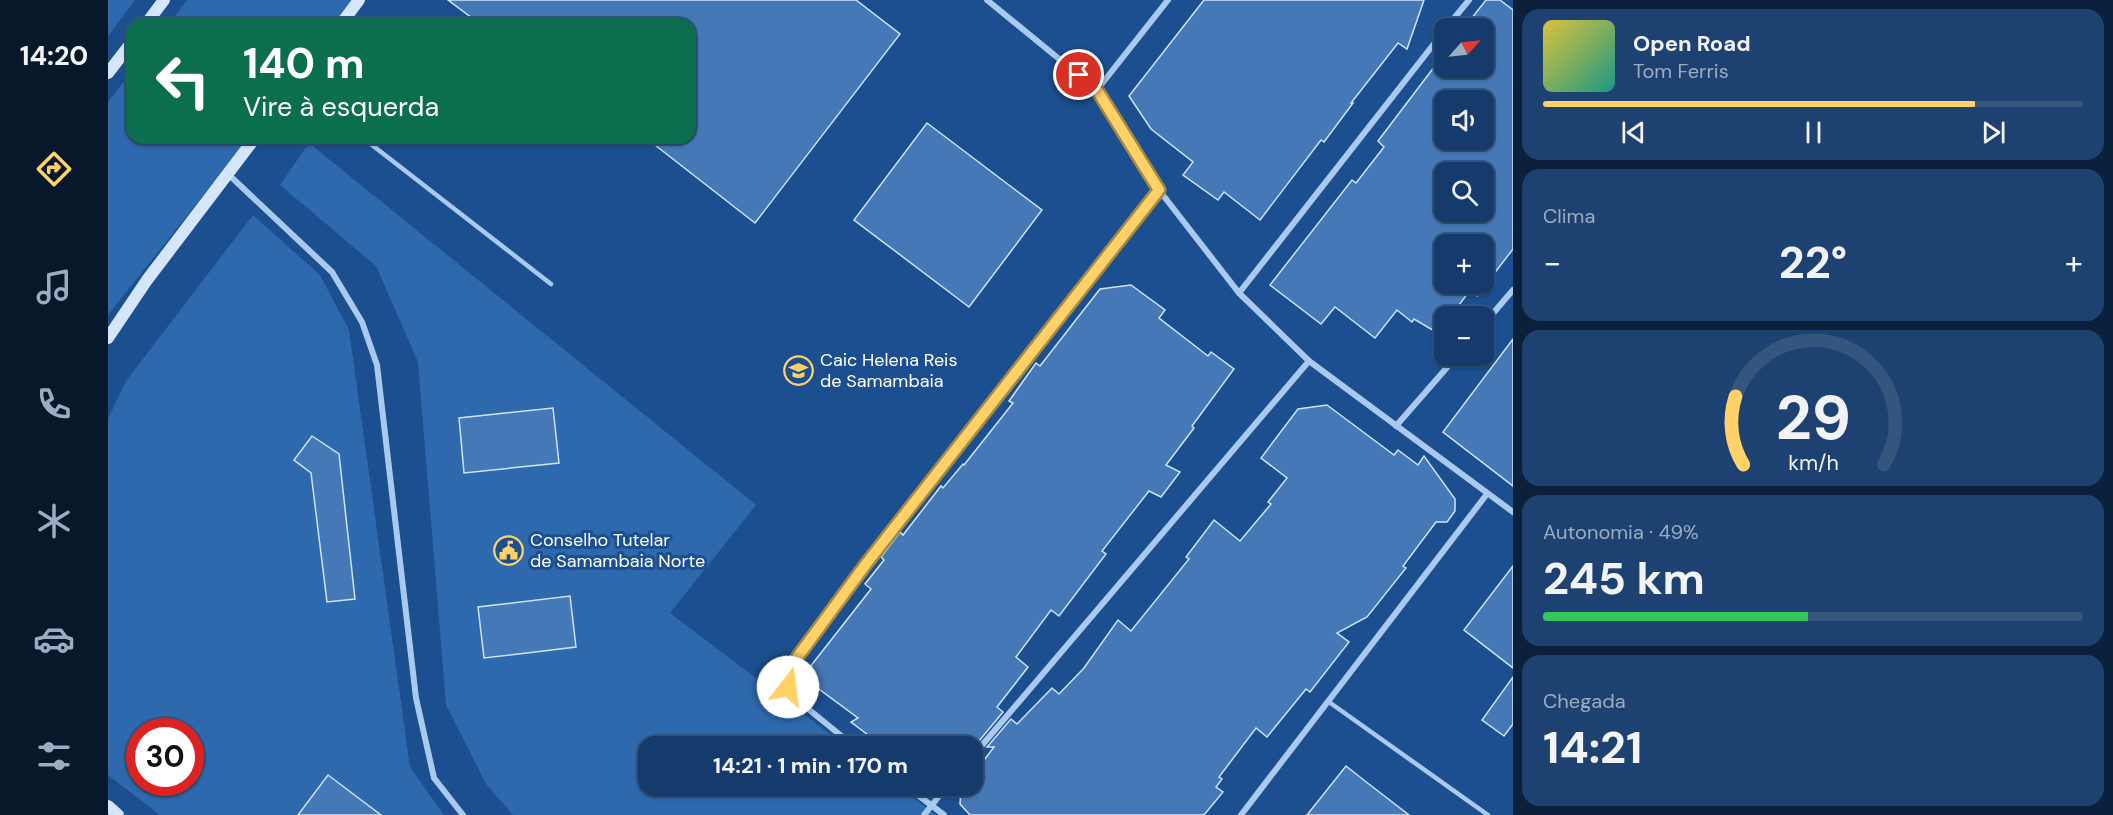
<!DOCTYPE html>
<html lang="pt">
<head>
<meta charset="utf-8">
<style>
  body { margin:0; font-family:"DM Sans",sans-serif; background:#1d4271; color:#f1f3f6; height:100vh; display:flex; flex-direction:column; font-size:22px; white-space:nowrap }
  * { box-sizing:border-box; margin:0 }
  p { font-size:20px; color:#9dadc1 }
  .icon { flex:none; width:33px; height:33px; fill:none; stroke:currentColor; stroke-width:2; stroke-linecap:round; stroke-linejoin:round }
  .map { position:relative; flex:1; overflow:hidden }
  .side { display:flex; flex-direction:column; gap:9px; padding:9px; background:#0b203b; width:600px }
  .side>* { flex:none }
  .hud { position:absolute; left:18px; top:18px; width:570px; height:126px; border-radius:18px; box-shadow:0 2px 4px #0004,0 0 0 2px #33557e; background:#0b6e4f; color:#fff; overflow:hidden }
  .needle { width:39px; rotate:63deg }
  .buttons { position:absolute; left:1326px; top:18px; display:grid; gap:12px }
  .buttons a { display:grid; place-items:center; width:60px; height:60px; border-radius:12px; background:#143b6b; box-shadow:0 2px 4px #0004,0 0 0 2px #33557e; font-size:30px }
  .speed { position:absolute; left:18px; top:718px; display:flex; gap:12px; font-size:30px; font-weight:700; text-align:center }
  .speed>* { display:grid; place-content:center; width:78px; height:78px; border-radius:50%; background:#143b6b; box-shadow:0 2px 4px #0004,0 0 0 2px #33557e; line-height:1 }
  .speed .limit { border:9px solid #d22; background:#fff; color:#111 }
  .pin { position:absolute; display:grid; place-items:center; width:51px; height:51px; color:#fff; margin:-26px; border:3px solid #fff; border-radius:50%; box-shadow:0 2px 6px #0007 }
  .me { position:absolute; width:66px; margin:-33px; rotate:15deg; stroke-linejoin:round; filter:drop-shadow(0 0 4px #0008) }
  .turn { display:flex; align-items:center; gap:21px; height:126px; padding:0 18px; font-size:27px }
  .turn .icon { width:78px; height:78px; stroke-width:2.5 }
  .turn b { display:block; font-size:42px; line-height:51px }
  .big { font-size:45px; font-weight:700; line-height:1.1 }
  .side .widget { flex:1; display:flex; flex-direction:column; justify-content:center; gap:9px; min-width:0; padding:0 21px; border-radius:18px; background:#1d4271 }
  .side .dial { align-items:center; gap:0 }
  .dial svg { height:156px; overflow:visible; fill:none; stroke:#33557e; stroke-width:7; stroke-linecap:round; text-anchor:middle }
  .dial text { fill:#f1f3f6; stroke:none }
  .song { display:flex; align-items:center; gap:18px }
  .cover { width:72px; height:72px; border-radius:9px; background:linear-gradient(135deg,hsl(50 70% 55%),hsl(170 70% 35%)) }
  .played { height:6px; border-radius:3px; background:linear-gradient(90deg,#ffd166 80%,#33557e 80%) }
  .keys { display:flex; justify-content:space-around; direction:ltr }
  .heat { display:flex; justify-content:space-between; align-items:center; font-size:33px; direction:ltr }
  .charge { height:9px; border-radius:4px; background:linear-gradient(90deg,#34c759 49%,#33557e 0) }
  .trip { position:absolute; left:530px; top:736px; width:345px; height:60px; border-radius:18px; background:#143b6b; box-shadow:0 2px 4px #0004,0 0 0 2px #33557e; font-weight:700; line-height:60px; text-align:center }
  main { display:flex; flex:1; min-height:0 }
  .dock { display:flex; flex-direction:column; width:108px; justify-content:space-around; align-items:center; background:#08182b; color:#9dadc1 }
  .dock .icon { width:42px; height:42px }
  .dock .on { color:#ffd166 }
  .dock b { font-size:27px; color:#f1f3f6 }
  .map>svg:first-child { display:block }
  .green { fill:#2e69ad; fill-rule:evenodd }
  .building { fill:#4478b7; stroke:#cfe3fa; stroke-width:1.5; fill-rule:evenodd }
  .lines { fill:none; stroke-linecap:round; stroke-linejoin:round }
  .service { stroke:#a9c9ee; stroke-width:4.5 }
  .minor { stroke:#a9c9ee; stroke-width:6 }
  .secondary { stroke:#d6e6fa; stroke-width:12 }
  .route-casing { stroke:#a68842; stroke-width:15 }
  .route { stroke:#ffd166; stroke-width:10 }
  .labels { text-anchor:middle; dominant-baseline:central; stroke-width:6; stroke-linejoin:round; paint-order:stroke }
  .poi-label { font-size:18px; fill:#fff; stroke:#1b4f8f; text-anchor:start }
</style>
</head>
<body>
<main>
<nav class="dock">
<b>14:20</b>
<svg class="icon on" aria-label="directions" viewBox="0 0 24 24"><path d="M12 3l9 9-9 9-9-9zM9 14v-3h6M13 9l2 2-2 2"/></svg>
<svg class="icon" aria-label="music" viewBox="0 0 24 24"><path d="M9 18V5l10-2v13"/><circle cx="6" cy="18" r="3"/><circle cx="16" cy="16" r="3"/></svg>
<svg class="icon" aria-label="phone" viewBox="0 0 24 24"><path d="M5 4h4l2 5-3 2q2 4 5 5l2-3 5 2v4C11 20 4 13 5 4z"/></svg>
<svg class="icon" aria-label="climate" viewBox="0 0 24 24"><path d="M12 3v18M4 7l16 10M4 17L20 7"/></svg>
<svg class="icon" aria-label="car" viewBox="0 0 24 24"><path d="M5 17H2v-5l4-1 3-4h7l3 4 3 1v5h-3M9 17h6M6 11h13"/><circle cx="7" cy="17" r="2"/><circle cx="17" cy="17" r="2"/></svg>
<svg class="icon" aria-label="filters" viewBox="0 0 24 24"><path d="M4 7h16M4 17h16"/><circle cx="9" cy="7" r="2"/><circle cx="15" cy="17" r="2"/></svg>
</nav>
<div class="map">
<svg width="1405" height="815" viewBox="0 0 1405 815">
  <rect width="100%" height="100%" fill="#1b4f8f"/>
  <!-- green -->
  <g class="green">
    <polygon points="0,0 27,0 0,36"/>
    <polygon points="79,0 246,0 228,24 61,24"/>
    <polygon points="24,71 24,138 141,138 0,315 0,102"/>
    <polygon points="201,143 648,505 562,613 739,747 540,747 540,786 790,786 828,815 405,815 378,784 338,705 310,362 268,266 172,185"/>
    <path d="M145,215L212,275L241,330L302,767L336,815H52L0,775V419L18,381ZM32,732H82V783H32Z"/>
  </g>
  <!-- building -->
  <g class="building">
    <polygon points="340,0 748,0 792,34 647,223 538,138 582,138 582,24 372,24"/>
    <polygon points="1096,0 1316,0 1299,49 1290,43 1243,103 1245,103 1216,142 1213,140 1152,220 1116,192 1110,200 1075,175 1085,162 1043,129 1021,96"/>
    <path d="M1378,0H1392L1405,10V249L1369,296L1362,290L1343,316H1336V321L1328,332L1306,319L1304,322L1289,310L1267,338L1227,307L1213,324L1162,285L1244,180L1248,183L1276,147L1270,141L1336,54V68H1376V28H1356ZM1336,100H1376V140H1336ZM1336,172H1376V212H1336ZM1336,244H1376V284H1336Z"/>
    <polygon points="819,123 934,210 861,307 746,220"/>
    <polygon points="1023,285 1057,310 1051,318 1100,356 1103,352 1126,369 1084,426 1086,428 1058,465 1072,472 1053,497 1041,491 994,551 998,554 951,616 943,610 908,657 920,667 889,707 895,712 866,747 776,747 743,722 750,718 696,678 700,673 698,672 763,589 757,584 776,560 773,557 792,532 795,535 833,486 835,488 855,464 856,465 905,403 901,401 928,363 932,366 992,289"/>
    <polygon points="1405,339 1405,486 1335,432"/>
    <polygon points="1219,405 1286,455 1290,450 1310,465 1316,456 1347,499 1347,511 1339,522 1328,522 1295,566 1298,568 1259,617 1229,633 1241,642 1202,692 1198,689 1159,737 1148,728 1111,777 1114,779 1108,787 1115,792 1096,815 862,815 852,804 853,790 856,786 864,786 864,776 886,747 879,747 903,719 909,724 944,688 951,694 976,668 1010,620 1023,631 1081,559 1078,557 1106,520 1132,541 1163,504 1160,502 1179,478 1153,458 1190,409"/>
    <polygon points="445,408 451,463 356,473 351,418"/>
    <polygon points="204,436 231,454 247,599 219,602 203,473 186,460"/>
    <polygon points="1405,566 1405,668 1356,630"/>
    <polygon points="462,596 468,647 376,658 370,607"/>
    <polygon points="1405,677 1405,724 1396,736 1374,720"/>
    <polygon points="1238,766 1257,781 1301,815 1199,815"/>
    <polygon points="220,775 273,815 190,815"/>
  </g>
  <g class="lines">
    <!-- service -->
    <g class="service">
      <polyline points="255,138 443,284"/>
      <polyline points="1221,702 1380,815"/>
    </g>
    <!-- minor -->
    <g class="minor">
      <polyline points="879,0 989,90 1051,190 1131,293 1201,361 1405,512"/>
      <polyline points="1338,28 1361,0"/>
      <polyline points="989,90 1060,0"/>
      <polyline points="120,174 224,272 254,322 269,365 308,698 326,778 355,815"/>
      <polyline points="1131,293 1336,31"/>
      <polyline points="1376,324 1405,290"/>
      <polyline points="1288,426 1349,356"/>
      <polyline points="747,747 683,695 679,677 688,659 758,564 1051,190"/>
      <polyline points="864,757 1201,361"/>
      <polyline points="798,786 836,815"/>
      <polyline points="816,815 839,786"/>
      <polyline points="1133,815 1379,494"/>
    </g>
    <!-- secondary -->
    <g class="secondary">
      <polyline points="38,24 56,0"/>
      <polyline points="233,24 251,0"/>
      <polyline points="0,73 24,42"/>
      <polyline points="0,338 39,280 147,138"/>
      <polyline points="0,806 10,815"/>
    </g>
  </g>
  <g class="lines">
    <defs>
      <polyline id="route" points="680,687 679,677 688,659 758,564 1051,190 989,90 971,75"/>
    </defs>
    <!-- route casing -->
    <use href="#route" class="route-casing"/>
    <!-- route -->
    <use href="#route" class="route"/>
  </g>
  <!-- icons -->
  <defs>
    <symbol id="school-ring" viewBox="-11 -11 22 22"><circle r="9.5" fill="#1b4f8f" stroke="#ffd166" stroke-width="1.5"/><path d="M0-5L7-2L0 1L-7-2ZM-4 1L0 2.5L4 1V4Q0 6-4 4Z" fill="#ffd166"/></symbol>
    <symbol id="civic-ring" viewBox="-11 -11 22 22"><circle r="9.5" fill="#1b4f8f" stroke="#ffd166" stroke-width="1.5"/><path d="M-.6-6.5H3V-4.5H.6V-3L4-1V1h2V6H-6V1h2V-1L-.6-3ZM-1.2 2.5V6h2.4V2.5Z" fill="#ffd166"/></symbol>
  </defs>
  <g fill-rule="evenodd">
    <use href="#school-ring" x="674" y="354" width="33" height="33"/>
    <use href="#civic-ring" x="384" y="534" width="33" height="33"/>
  </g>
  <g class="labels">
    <!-- poi labels -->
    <g class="poi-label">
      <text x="712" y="360">Caic Helena Reis<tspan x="712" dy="21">de Samambaia</tspan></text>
      <text x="422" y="540">Conselho Tutelar<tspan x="422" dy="21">de Samambaia Norte</tspan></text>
    </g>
  </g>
</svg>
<div class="buttons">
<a><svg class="needle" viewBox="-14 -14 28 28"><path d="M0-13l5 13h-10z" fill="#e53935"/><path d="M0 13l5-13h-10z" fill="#9dadc1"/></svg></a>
<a><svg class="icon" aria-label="sound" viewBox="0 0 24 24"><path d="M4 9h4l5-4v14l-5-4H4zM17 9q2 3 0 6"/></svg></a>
<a><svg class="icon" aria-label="search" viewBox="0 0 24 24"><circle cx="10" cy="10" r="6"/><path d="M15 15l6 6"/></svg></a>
<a>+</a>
<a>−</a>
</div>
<div class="speed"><div class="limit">30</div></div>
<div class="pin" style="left:971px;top:75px;background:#d93025"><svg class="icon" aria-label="arrive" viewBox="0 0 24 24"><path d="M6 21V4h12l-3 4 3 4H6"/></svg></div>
<svg class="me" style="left:680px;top:687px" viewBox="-20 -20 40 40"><circle r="19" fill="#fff"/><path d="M0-13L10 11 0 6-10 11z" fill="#ffd166"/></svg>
<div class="trip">14:21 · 1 min · 170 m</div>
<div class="hud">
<div class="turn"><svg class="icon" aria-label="left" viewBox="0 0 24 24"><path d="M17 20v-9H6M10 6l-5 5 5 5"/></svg><div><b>140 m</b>Vire à esquerda</div></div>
</div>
</div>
<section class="side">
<div class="widget">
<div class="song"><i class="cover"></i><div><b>Open Road</b><p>Tom Ferris</p></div></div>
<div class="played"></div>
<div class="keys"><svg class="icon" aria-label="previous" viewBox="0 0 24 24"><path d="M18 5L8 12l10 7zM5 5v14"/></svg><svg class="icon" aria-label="pause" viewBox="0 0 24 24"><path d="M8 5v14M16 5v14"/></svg><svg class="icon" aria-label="next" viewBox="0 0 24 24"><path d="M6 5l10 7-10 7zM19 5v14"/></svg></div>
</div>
<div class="widget"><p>Clima</p>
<div class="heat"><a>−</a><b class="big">22°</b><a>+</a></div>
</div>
<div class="widget dial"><svg viewBox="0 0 100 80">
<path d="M14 69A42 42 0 1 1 86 69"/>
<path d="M14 69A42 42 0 0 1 10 34" stroke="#ffd166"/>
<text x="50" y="56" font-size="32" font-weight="700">29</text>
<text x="50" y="72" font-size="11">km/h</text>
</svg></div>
<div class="widget"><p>Autonomia · 49%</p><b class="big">245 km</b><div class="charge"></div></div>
<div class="widget"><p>Chegada</p><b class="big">14:21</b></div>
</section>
</main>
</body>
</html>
